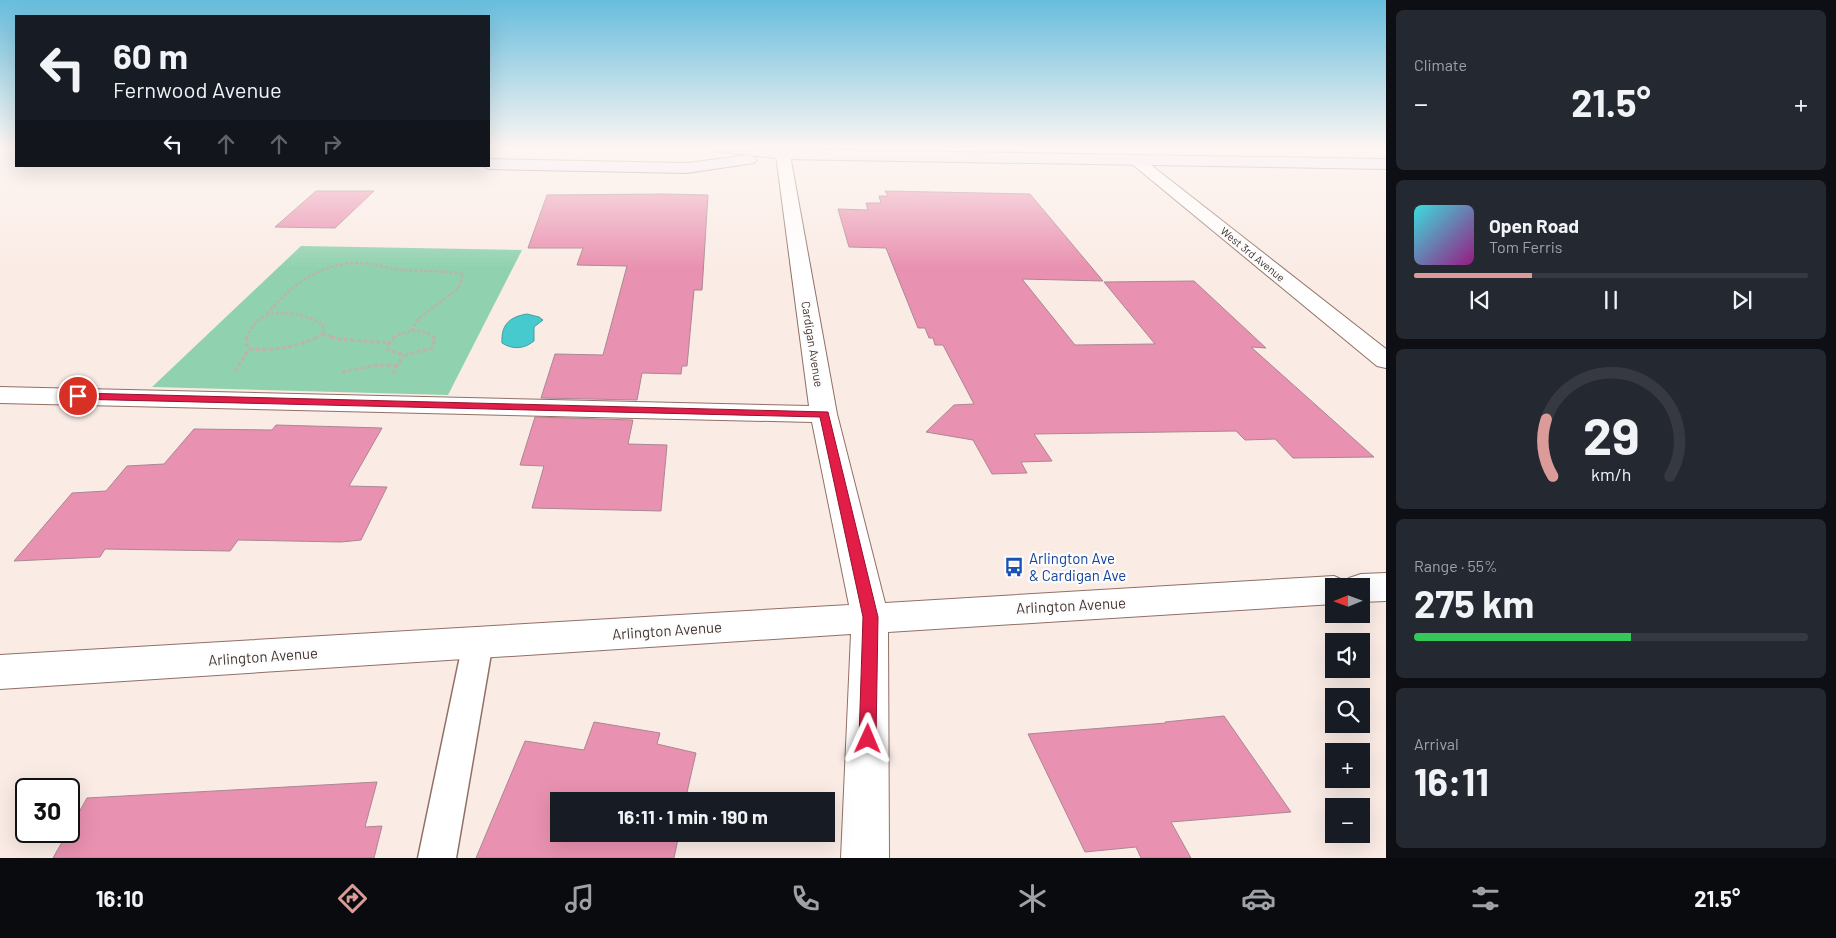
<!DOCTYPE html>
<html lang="en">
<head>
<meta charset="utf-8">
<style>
  body { margin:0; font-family:Barlow,sans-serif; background:#242831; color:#f1f3f6; height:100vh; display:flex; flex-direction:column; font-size:19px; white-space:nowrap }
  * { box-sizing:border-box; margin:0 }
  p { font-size:16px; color:#9ea1a6 }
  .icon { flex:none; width:28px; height:28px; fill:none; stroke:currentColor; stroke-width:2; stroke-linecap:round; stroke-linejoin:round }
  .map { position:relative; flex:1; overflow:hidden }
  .panel { display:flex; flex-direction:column; gap:10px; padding:10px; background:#0d0f14; width:450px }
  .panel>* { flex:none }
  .guide { position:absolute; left:15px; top:15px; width:475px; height:152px; border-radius:0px; box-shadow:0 5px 20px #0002; background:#171b24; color:#f1f3f6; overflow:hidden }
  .needle { width:32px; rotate:269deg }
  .controls { position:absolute; left:1325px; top:578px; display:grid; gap:10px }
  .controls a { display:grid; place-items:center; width:45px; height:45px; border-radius:0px; background:#171b24; box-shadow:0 5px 20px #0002; font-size:25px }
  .speed { position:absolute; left:15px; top:778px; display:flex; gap:10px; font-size:25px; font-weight:700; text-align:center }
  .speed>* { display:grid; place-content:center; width:65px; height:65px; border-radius:50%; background:#171b24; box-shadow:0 5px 20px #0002; line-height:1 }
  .speed .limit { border:2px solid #111; border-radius:8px; background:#fff; color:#111 }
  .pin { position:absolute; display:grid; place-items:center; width:42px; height:42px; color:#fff; margin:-21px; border:2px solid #fff; border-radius:50%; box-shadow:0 1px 5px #0007 }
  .me { position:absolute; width:55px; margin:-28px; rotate:1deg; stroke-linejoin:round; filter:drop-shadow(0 0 4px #0008) }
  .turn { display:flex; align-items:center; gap:18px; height:105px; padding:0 15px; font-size:22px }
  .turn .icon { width:65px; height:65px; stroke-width:2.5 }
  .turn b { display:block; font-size:35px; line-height:42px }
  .lanes { display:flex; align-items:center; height:48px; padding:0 15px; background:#0003; justify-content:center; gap:25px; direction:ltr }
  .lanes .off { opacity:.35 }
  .big { font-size:38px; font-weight:700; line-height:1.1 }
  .panel .tile { flex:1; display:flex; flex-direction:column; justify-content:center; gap:8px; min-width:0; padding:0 18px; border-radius:8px; background:#242831 }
  .panel .dial { align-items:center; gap:0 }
  .dial svg { height:130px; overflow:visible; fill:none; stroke:#363941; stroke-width:7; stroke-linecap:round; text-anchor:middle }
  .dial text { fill:#f1f3f6; stroke:none }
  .song { display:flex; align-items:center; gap:15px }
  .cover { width:60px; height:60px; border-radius:8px; background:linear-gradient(135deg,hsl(180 70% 55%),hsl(310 70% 35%)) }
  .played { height:5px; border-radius:2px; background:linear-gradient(90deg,#da9b99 30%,#363941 30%) }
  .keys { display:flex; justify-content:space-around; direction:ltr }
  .heat { display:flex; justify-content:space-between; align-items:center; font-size:28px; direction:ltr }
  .charge { height:8px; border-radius:4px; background:linear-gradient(90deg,#34c759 55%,#363941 0) }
  .trip { position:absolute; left:550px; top:792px; width:285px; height:50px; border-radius:0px; background:#171b24; box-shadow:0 5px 20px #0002; font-weight:700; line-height:50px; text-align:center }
  .menu { display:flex; height:80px; justify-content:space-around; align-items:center; background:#090b0e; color:#9ea1a6 }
  .menu .icon { width:35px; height:35px }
  .menu .active { color:#da9b99 }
  .menu b { font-size:22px; color:#f1f3f6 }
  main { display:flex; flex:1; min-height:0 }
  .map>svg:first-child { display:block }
  .green { fill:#90d2af }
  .water { fill:#47cacd; stroke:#469e9e }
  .building { fill:#e991b0; stroke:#aa8792 }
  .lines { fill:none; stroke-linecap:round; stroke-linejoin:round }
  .lane-casing { stroke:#917064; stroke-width:3 }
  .street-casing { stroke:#917064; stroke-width:2 }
  .secondary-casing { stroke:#917064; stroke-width:2 }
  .path-far1 { stroke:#bfb1ab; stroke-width:2.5; stroke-dasharray:3 2; stroke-linecap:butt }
  .path { stroke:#bfb1ab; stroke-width:3; stroke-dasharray:4 2.5; stroke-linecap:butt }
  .lane { fill:#fff; fill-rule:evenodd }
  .street { fill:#fff; fill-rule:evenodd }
  .secondary { fill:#f1e4fe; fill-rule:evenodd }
  .route { fill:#e11d48; stroke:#92132f }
  .labels { text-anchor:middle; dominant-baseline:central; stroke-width:4.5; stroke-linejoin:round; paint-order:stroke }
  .far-street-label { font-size:11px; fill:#453731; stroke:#fcfcfc }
  .street-label { font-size:12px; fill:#453731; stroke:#fcfcfc }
  .near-transit-label { font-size:15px; fill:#164399; stroke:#fcfcfc; text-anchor:start }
  .near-street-label { font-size:15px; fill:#453731; stroke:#fcfcfc }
</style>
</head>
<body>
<main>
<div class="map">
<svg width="1386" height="858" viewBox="0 0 1386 858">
  <rect width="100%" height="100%" fill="#faebe5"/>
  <!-- green -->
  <polygon class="green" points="301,246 522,250 448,395 152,387"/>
  <!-- water -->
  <path class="water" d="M527,314L539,317L543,320L534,327V341C524,349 513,350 502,343C501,325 509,317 527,314Z"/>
  <!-- building -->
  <g class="building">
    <polygon points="316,191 374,191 335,228 275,227"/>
    <polygon points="885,191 1030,194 1103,281 1022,279 1075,345 1155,344 1104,282 1194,281 1266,348 1251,347 1374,457 1293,458 1275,439 1245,440 1236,431 1034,434 1052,461 1021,462 1027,473 992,474 973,440 926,432 954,405 974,404 943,345 935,345 933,338 929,338 925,328 918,328 886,248 849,247 838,209 868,210 866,203 881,203 879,196 888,196"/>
    <polygon points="664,194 708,195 702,290 694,290 687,366 682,366 681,374 642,373 637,400 541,398 555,354 603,355 627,266 577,265 583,248 528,248 547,195"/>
    <polygon points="535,417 633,420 628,444 667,445 661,511 532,508 544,466 520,465"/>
    <polygon points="276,425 382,428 349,486 387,487 361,540 341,542 238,540 230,551 105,549 100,557 14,561 72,493 106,491 127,466 164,464 194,429 272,430"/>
    <polygon points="1224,716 1291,812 1171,822 1191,858 1141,858 1136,847 1085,852 1028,734 1166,723 1165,722"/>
    <polygon points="594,722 660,733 657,744 696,753 685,801 559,801 559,834 679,834 674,858 476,858 525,741 584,750"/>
    <polygon points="377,782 365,827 382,826 374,858 53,858 87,798"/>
  </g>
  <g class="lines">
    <defs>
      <polygon id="lane" points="478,629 489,633 493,642 456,858 418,858 463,642 467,633"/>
      <g id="street">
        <polygon points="783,151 788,152 790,155 837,414 885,603 1334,576 1347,582 1349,578 1361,574 1386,573 1386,601 1361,602 1361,586 1334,586 1334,604 888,632 889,858 841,858 851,634 0,689 0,655 849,605 812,422 0,403 0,387 809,406 776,155 778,152"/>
        <polygon points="1137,156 1142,158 1386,349 1386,368 1377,366 1132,164 1129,161 1132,158"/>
      </g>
      <g id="secondary">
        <polygon points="716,148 1386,159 1386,169 783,159 723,152 718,151"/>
        <polygon points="749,155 754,157 757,160 754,163 687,173 489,169 483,166 489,166 489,159 687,163"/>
      </g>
    </defs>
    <!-- lane casing -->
    <use href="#lane" class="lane-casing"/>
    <!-- street casing -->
    <use href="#street" class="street-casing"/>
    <!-- secondary casing -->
    <use href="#secondary" class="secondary-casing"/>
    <!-- path-far1 -->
    <g class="path-far1">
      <path d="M267,314C291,285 321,262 361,263C375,264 388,268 402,270C422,272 443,270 463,274L459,288L418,319L412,330"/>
      <polyline points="323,334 335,338"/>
      <path d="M247,338C258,303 298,311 323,324V334L315,338"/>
      <path d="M394,338C406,329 423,328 435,338"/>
    </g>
    <!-- path -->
    <g class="path">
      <path d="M247,337L246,343L249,349C273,351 296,347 318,337"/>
      <polyline points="331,337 339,339 389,343"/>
      <polyline points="395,337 389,343 388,350 405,355 432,348 435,338 433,337"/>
      <polyline points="238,370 236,370 249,349"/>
      <polyline points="342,372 377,365 398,366"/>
      <polyline points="393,374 403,355"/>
    </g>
    <!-- lane -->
    <use href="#lane" class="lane"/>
    <!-- street -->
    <use href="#street" class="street"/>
    <!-- secondary -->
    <use href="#secondary" class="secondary"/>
  </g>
  <!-- sky -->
  <linearGradient id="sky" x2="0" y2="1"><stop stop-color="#67bddd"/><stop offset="0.55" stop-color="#fdf6f3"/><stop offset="1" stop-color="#fdf6f3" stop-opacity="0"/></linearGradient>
  <rect width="1386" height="268" fill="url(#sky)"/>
  <!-- route -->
  <polygon class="route" points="78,393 828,412 878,617 876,739 874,744 868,747 862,744 859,739 863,617 820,417 74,399 72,396 74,394"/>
  <!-- icons -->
  <defs>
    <symbol id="bus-bare" viewBox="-9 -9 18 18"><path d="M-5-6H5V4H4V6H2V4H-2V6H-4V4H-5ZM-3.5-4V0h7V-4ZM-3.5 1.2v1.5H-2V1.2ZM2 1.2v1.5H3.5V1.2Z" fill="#1a4fb4" stroke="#fcfcfc" stroke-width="2.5" paint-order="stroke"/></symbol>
  </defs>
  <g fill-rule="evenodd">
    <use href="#bus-bare" x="1000" y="553" width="28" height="28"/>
  </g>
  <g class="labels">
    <!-- far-street labels -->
    <g class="far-street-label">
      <text transform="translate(1253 254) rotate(39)">West 3rd Avenue</text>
    </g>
    <!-- street labels -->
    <g class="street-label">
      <text transform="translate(813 344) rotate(81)">Cardigan Avenue</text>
    </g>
    <!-- near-transit labels -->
    <g class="near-transit-label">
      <text x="1029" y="558">Arlington Ave<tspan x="1029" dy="17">&amp; Cardigan Ave</tspan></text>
    </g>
    <!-- near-street labels -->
    <g class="near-street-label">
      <text transform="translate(1071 605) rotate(-3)">Arlington Avenue</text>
      <text transform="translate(667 630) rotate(-4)">Arlington Avenue</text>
      <text transform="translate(263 656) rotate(-4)">Arlington Avenue</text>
    </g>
  </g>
</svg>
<div class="controls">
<a><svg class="needle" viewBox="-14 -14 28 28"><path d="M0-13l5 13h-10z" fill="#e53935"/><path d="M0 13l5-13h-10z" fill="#9ea1a6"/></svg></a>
<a><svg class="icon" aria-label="sound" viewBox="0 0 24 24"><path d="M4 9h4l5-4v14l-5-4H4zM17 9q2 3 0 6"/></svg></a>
<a><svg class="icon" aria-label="search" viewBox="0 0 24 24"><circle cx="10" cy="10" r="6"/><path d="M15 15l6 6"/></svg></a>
<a>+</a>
<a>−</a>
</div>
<div class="speed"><div class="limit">30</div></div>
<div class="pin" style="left:78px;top:396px;background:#d93025"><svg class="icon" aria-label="arrive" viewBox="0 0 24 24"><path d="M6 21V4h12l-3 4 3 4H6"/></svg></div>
<svg class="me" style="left:868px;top:739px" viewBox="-20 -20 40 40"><path d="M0-17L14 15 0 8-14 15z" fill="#e11d48" stroke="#fff" stroke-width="4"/></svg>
<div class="trip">16:11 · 1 min · 190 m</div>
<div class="guide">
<div class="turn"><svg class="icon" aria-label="left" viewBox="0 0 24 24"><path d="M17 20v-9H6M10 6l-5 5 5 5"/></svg><div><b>60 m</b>Fernwood Avenue</div></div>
<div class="lanes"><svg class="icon" aria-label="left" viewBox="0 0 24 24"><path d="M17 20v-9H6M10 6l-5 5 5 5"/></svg><svg class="icon off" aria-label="ahead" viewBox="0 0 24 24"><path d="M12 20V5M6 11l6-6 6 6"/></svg><svg class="icon off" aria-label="ahead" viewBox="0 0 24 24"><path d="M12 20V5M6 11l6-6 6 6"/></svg><svg class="icon off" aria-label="right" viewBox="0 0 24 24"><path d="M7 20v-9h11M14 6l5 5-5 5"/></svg></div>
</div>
</div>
<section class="panel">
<div class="tile"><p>Climate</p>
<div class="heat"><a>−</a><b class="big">21.5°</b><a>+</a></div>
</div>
<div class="tile">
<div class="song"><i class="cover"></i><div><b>Open Road</b><p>Tom Ferris</p></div></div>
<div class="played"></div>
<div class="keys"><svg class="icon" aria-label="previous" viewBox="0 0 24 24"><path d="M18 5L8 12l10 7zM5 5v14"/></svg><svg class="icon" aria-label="pause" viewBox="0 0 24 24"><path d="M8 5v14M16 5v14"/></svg><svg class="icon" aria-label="next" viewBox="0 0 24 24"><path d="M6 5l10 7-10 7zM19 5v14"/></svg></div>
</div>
<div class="tile dial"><svg viewBox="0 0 100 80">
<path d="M14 69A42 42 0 1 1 86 69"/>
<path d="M14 69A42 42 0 0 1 10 34" stroke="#da9b99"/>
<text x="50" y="56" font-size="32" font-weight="700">29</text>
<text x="50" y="72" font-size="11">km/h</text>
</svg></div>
<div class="tile"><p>Range · 55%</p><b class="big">275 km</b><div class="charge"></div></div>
<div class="tile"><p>Arrival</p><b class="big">16:11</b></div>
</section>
</main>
<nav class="menu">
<b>16:10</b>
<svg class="icon active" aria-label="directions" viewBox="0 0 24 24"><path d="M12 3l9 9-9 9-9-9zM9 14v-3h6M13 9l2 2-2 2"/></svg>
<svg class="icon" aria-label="music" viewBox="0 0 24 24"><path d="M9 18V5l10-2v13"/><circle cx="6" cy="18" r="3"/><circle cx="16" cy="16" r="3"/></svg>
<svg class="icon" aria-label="phone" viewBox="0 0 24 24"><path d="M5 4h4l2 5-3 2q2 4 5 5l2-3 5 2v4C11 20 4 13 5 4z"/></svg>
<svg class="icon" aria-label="climate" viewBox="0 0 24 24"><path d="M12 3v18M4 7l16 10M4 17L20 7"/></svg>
<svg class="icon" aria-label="car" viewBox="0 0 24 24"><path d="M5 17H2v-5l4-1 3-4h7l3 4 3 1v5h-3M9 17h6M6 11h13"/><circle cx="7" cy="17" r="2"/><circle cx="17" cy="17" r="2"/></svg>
<svg class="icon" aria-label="filters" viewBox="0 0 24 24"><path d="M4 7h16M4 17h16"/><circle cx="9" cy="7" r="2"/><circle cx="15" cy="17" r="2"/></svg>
<b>21.5°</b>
</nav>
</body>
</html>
